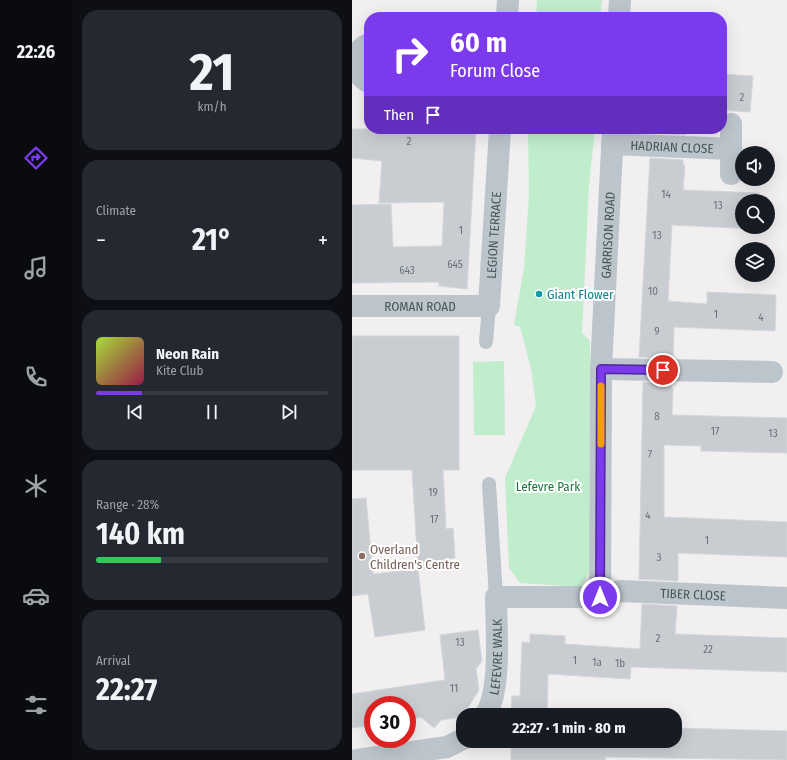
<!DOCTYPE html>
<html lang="en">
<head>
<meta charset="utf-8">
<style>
  body { margin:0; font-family:"Fira Sans Condensed",sans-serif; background:#242831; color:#f1f3f6; height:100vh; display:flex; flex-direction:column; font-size:15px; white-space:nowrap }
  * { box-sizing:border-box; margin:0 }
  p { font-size:13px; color:#9ea1a6 }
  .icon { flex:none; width:22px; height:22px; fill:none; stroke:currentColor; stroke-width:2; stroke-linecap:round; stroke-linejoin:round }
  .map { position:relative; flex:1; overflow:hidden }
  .sheet { display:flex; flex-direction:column; gap:10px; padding:10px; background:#0d0f14; width:280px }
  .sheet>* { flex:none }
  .hud { position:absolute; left:12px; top:12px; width:363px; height:122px; border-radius:16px; box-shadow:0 4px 16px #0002; background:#7c3aed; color:#fff; overflow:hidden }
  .controls { position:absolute; left:383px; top:146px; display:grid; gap:8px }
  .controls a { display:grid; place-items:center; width:40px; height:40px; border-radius:50%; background:#171b24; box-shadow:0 4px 16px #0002; font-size:20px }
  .speed { position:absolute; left:12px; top:696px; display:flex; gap:8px; font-size:20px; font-weight:700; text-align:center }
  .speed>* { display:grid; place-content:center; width:52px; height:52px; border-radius:50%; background:#171b24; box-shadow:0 4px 16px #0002; line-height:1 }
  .speed .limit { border:6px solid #d22; background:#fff; color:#111 }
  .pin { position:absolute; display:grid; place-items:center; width:34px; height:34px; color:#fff; margin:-17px; border:2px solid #fff; border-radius:50%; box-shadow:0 1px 4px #0007 }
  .me { position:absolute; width:44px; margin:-22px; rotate:0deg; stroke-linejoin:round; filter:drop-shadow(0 0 3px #0008) }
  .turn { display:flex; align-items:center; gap:14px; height:84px; padding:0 20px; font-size:18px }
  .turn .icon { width:52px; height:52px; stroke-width:2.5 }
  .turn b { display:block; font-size:28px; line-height:34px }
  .then { display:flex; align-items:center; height:38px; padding:0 20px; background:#0003; gap:8px; font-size:15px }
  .big { font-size:30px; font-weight:700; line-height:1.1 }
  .sheet .widget { flex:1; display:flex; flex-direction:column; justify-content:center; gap:6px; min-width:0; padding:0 14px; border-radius:16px; background:#242831 }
  .sheet .dial { align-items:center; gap:0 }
  .dial b { font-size:52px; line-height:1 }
  .song { display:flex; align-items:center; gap:12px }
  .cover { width:48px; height:48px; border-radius:6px; background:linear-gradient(135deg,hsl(80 70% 55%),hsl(340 70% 35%)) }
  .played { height:4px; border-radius:2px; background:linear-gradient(90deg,#7c3aed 20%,#363941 20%) }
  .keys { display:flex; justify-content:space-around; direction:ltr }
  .heat { display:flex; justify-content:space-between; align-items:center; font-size:22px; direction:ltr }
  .charge { height:6px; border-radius:3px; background:linear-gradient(90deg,#34c759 28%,#363941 0) }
  .trip { position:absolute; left:104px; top:708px; width:226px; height:40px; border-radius:16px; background:#171b24; box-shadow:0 4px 16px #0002; font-weight:700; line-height:40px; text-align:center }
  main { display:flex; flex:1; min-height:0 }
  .menu { display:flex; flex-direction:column; width:72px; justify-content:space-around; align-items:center; background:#090b0e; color:#9ea1a6 }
  .menu .icon { width:28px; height:28px }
  .menu .selected { color:#7c3aed }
  .menu b { font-size:18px; color:#f1f3f6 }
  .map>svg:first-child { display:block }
  .green { fill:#c0edcc }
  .building { fill:#c9cdd1; stroke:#d3d6da }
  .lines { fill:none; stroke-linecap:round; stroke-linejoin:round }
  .lane { stroke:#bbc5cb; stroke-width:14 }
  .street { stroke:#bbc5cb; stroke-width:22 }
  .route-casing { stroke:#51269a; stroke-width:10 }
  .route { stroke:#7c3aed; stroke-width:7 }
  .slow { stroke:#f59e0b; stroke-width:7 }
  .culture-dot { fill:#0f9aa8; stroke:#fff; stroke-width:1.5 }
  .education-dot { fill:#8d6e63; stroke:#fff; stroke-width:1.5 }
  .labels { text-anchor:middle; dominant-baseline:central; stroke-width:4; stroke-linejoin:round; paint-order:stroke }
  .number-label { font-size:11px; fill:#687379 }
  .street-label { font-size:13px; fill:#48555c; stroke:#fff }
  .culture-label { font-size:13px; fill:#0d838f; stroke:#fff; text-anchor:start }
  .park-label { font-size:13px; fill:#1c7a3f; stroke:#fff }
  .education-label { font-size:13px; fill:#785e54; stroke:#fff; text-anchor:start }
</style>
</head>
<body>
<main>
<nav class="menu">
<b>22:26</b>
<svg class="icon selected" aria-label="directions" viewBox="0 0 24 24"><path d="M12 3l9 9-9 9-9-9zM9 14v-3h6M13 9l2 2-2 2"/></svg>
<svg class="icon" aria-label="music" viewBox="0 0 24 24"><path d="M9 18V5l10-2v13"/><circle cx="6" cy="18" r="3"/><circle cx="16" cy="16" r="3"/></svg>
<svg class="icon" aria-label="phone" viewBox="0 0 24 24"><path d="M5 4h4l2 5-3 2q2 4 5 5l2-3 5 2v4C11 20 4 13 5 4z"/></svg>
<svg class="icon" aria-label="climate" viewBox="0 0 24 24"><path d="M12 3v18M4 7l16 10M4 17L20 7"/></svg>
<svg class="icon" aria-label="car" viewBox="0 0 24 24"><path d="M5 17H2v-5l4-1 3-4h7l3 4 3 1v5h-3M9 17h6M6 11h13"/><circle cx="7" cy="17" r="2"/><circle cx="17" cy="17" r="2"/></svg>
<svg class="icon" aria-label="filters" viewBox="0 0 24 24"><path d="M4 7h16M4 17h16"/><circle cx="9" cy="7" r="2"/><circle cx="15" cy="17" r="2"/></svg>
</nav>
<section class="sheet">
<div class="widget dial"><b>21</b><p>km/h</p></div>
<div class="widget"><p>Climate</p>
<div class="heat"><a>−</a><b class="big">21°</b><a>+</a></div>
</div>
<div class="widget">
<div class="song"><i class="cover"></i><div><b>Neon Rain</b><p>Kite Club</p></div></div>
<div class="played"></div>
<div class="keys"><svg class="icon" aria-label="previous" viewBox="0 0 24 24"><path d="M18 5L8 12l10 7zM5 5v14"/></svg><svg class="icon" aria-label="pause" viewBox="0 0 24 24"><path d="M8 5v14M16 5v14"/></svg><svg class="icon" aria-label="next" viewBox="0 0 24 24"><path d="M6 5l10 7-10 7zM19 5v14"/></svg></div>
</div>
<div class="widget"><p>Range · 28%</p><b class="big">140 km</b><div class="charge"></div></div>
<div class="widget"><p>Arrival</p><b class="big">22:27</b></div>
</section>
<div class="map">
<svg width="435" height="760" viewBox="0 0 435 760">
  <rect width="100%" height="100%" fill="#f1efef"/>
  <!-- green -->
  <g class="green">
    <polygon points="185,0 250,0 248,17 184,17"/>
    <polygon points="176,129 243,129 237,186 230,333 238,341 237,572 229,587 168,583 157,568 153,478 184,406 179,368 168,327 162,325 172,268 177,195"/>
    <polygon points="152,361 153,435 122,435 121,362"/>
  </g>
  <!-- building -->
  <g class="building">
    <polygon points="370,74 401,76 398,112 370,110"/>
    <polygon points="0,129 124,129 115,289 87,286 87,282 0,283 0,205 39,204 41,247 90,246 92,202 27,203 30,161 0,158"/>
    <polygon points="300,129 333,129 333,135 300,133"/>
    <polygon points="298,158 331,160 331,165 333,165 331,190 407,193 406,201 390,201 390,227 405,227 405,229 320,225 316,301 355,304 355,292 424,295 423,331 322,327 321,358 287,357"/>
    <polygon points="0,336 107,336 107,470 91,470 94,529 101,528 103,558 94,559 95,568 66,569 60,470 0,470"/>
    <polygon points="291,382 319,383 319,387 321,388 320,415 435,418 435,453 349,451 349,446 312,445 312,517 435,522 435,557 326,553 326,581 287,579"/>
    <polygon points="14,498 21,574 66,569 73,630 23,637 16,594 0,596 0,499"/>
    <polygon points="290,604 325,606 323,634 435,638 435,672 279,667 278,679 196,674 195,715 159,715 160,696 168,696 170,642 178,643 178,634 213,636 213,644 288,649"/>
    <polygon points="126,630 130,661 124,669 127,690 110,717 89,720 82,728 69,717 55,720 55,705 21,705 21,725 0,728 0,694 93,680 88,635"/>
    <polygon points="323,728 435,731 435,760 253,757 253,760 159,760 159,741 194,741 252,745 252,741 323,741"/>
  </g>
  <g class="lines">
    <!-- lane -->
    <g class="lane">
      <polyline points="134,342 137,306"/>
      <polyline points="137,484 144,597"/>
    </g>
    <!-- street -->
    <g class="street">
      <polyline points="155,17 156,0"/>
      <polyline points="267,17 268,0"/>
      <path d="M17,44C0,49 0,76 17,82"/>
      <polyline points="379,124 379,174"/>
      <path id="s1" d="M260,144L379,149"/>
      <path id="s2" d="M0,306H137L148,129"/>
      <polyline points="249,369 420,372"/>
      <path id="s3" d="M248,597L268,591L435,598"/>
      <path id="s4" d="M133,715C150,692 144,626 144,597H248L249,369L261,129"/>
      <polyline points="5,760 95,747 111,739"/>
    </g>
  </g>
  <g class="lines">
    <defs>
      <polyline id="route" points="248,597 249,369 311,370"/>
    </defs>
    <!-- route casing -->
    <use href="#route" class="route-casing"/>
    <!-- route -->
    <use href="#route" class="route"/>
    <!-- slow -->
    <polyline class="slow" points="249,444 249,386"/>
  </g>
  <!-- markers -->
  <circle class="culture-dot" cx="187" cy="294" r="4"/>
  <circle class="education-dot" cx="10" cy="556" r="4"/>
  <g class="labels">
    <!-- number labels -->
    <g class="number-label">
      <text x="390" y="97">2</text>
      <text x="57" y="141">2</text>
      <text x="314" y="194">14</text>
      <text x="366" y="205">13</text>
      <text x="109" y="230">1</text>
      <text x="305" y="235">13</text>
      <text x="103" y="264">645</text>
      <text x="55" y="270">643</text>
      <text x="301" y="291">10</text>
      <text x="364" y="314">1</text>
      <text x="409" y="317">4</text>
      <text x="305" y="331">9</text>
      <text x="305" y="416">8</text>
      <text x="363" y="431">17</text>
      <text x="421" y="433">13</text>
      <text x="298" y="454">7</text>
      <text x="81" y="492">19</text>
      <text x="296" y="515">4</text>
      <text x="82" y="519">17</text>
      <text x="355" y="540">1</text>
      <text x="307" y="557">3</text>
      <text x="306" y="638">2</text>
      <text x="108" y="642">13</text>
      <text x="356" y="649">22</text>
      <text x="223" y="660">1</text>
      <text x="245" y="662">1a</text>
      <text x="268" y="663">1b</text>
      <text x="102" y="688">11</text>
    </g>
    <!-- street labels -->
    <g class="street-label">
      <text stroke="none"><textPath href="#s1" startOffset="60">HADRIAN CLOSE</textPath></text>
      <text stroke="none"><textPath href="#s2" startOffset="208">LEGION TERRACE</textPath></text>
      <text stroke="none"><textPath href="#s4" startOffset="586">GARRISON ROAD</textPath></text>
      <text stroke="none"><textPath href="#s2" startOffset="68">ROMAN ROAD</textPath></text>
      <text stroke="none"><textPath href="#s3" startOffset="94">TIBER CLOSE</textPath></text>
      <text stroke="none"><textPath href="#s4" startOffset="60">LEFEVRE WALK</textPath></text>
    </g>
    <!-- culture labels -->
    <g class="culture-label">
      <text x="195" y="294">Giant Flower</text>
    </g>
    <!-- park labels -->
    <g class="park-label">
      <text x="196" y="486">Lefevre Park</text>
    </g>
    <!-- education labels -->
    <g class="education-label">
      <text x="18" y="549">Overland<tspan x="18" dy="15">Children's Centre</tspan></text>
    </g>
  </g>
</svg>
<div class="controls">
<a><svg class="icon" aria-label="sound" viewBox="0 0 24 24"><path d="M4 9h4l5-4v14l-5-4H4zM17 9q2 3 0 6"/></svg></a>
<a><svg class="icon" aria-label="search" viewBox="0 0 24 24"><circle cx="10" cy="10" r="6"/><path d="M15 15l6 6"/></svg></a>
<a><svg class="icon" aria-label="layers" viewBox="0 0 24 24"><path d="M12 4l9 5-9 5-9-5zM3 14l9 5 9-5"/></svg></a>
</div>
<div class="speed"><div class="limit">30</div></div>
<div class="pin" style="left:311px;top:370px;background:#d93025"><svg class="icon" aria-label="arrive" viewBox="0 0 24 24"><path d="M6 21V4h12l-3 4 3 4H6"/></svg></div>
<svg class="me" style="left:248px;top:597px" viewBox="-20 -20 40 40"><circle r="17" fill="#7c3aed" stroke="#fff" stroke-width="3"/><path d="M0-11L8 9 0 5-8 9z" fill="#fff"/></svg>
<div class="trip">22:27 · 1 min · 80 m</div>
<div class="hud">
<div class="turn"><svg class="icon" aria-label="right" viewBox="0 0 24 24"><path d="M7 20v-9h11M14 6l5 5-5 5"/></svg><div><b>60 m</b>Forum Close</div></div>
<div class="then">Then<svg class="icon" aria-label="arrive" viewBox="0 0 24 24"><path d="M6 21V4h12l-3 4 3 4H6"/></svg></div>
</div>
</div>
</main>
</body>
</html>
